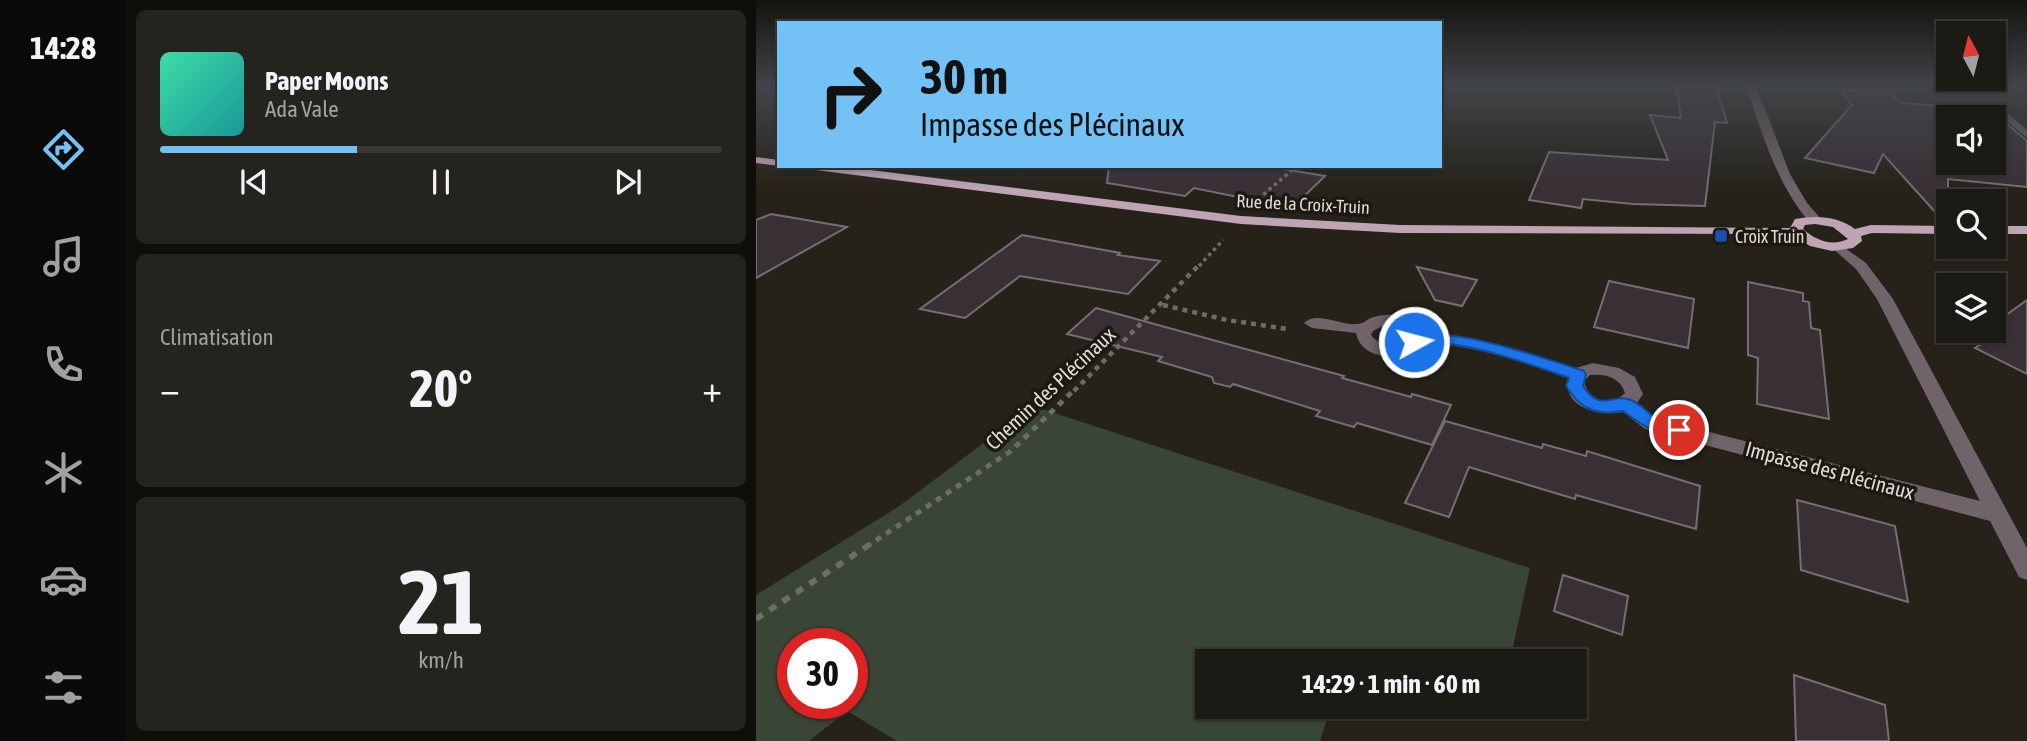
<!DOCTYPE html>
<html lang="fr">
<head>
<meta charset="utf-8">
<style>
  body { margin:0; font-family:"Asap Condensed",sans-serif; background:#25231d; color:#f1f3f6; height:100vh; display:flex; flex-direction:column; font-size:26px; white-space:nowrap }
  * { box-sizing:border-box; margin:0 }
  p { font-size:23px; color:#a0a1a0 }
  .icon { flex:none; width:38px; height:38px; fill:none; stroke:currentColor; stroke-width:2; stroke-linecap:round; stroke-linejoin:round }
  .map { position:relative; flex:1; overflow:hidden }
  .sheet { display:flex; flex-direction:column; gap:10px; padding:10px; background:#0f0e0b; width:630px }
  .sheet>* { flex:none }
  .guide { position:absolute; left:21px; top:21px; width:665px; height:147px; border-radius:0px; box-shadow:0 2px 5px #0004,0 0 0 2px #3a3834; background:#73c1f5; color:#111; overflow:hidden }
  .needle { width:46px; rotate:353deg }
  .buttons { position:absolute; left:1180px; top:21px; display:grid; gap:14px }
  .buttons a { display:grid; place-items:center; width:70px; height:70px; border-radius:0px; background:#1c1a14; box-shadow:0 2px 5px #0004,0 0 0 2px #3a3834; font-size:35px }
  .speed { position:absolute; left:21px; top:628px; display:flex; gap:14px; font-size:35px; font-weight:700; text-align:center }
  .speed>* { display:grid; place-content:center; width:91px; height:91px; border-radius:50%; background:#1c1a14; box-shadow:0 2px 5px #0004,0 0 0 2px #3a3834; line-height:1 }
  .speed .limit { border:10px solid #d22; background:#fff; color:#111 }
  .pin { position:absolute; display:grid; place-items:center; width:60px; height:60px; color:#fff; margin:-30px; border:4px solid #fff; border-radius:50%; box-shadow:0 2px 7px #0007 }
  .me { position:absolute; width:77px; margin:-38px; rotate:83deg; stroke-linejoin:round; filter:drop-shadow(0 0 5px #0008) }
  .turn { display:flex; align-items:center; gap:24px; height:147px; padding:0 28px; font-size:32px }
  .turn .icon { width:91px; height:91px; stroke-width:2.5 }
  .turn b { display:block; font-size:49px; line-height:60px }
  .big { font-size:52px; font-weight:700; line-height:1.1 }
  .sheet .tile { flex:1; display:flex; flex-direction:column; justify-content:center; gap:10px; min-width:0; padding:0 24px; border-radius:10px; background:#25231d }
  .sheet .dial { align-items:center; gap:0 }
  .dial b { font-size:91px; line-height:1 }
  .song { display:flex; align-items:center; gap:21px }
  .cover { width:84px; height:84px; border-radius:10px; background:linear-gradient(135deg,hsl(160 70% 55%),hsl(180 70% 35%)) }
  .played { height:7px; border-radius:4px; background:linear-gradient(90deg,#73c1f5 35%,#3a3834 35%) }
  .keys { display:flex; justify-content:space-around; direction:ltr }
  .heat { display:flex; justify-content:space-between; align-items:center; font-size:38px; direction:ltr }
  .trip { position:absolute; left:439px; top:649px; width:392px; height:70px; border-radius:0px; background:#1c1a14; box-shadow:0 2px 5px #0004,0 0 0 2px #3a3834; font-weight:700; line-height:70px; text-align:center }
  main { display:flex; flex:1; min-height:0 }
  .menu { display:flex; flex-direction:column; width:126px; justify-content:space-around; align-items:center; background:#0b0a08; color:#a0a1a0 }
  .menu .icon { width:49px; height:49px }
  .menu .current { color:#73c1f5 }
  .menu b { font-size:32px; color:#f1f3f6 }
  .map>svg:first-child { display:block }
  .green { fill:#394535; fill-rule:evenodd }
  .building { fill:#393036; stroke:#776d73; stroke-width:2; fill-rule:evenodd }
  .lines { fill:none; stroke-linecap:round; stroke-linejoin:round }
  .path-far3 { stroke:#706c65; stroke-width:3.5; stroke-dasharray:3.5 3.5; stroke-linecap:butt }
  .path-far2 { stroke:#706c65; stroke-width:4.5; stroke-dasharray:5 5; stroke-linecap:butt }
  .path-far1 { stroke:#706c65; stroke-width:5; stroke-dasharray:6 6; stroke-linecap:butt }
  .path { stroke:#706c65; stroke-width:6; stroke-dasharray:8 8; stroke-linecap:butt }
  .minor { fill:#70636a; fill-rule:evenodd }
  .major { fill:#bfa5b3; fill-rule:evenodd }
  .route { fill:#1a73e8; stroke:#114b97; stroke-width:2 }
  .transit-dot { fill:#1a4fb4; stroke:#1d1811; stroke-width:2.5 }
  .labels { text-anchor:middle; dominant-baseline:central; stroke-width:7; stroke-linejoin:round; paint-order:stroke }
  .far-street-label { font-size:18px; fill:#dedbd6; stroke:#1d1811 }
  .far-poi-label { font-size:18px; fill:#dedbd6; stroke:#1d1811; text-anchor:start }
  .street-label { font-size:21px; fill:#dedbd6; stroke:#1d1811 }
</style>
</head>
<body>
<main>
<nav class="menu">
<b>14:28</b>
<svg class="icon current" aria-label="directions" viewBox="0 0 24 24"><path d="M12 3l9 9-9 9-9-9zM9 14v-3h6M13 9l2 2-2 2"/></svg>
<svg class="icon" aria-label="music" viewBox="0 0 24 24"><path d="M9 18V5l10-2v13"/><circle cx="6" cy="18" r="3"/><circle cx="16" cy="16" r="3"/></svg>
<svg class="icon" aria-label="phone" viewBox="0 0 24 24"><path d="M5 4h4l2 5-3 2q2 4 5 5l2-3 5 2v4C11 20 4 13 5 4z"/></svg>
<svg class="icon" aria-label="climate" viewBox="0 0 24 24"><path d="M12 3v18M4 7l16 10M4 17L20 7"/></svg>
<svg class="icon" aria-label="car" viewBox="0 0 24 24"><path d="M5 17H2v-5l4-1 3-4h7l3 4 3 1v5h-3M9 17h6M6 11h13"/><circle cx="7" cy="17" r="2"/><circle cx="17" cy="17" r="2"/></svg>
<svg class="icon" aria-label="filters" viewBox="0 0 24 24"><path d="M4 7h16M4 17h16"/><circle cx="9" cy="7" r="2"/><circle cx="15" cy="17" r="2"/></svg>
</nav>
<section class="sheet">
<div class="tile">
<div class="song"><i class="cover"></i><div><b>Paper Moons</b><p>Ada Vale</p></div></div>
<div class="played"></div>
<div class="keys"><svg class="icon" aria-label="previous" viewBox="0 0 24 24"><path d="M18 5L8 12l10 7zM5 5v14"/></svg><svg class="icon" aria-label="pause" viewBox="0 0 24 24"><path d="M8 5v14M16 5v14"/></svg><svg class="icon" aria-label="next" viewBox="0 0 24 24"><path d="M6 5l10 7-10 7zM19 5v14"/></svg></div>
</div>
<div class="tile"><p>Climatisation</p>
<div class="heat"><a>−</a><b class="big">20°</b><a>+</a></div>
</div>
<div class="tile dial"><b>21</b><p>km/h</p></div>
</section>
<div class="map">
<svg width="1271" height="741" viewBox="0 0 1271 741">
  <rect width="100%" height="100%" fill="#26221a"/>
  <!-- green -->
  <path class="green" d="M277,406L774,568L754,661L604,662L592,657L590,662H452V707H575L564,741H141L91,711L53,741H0V595L142,507ZM37,644H96V704H37Z"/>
  <!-- building -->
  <g class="building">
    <polygon points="920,86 960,86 971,123 959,122 949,206 877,204 827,199 825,208 773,200 793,152 912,160 894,115 925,118"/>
    <path d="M1085,90L1134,93L1145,103L1235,110L1271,141V187L1192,179V223H1189L1127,154L1118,173L1049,158L1096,105ZM1192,117H1237V163H1192Z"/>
    <polygon points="353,166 510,166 569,176 536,208 438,188 429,196 351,183"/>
    <polygon points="15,214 91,227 0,278 0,220"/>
    <polygon points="266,235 364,253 362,255 404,261 372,294 264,276 209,318 164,309"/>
    <polygon points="661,267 721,280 706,306 679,300"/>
    <polygon points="853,281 938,299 932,348 838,327"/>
    <polygon points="992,282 1047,293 1047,301 1053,302 1055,328 1064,330 1073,419 1001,404 1002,358 992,355"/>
    <polygon points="1271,300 1271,374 1219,348 1227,343 1211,335 1218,331 1237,331 1237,318 1246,312 1250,315"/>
    <polygon points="340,308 588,376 586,378 655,397 656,394 695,405 676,445 601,423 598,427 560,416 564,411 477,384 474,387 458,383 456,377 402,361 406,357 311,334"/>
    <polygon points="689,421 786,448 787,444 830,456 831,451 944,486 940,529 820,495 819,499 713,467 693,517 649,503"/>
    <polygon points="1041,500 1139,526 1152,602 1045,570"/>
    <polygon points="807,575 872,596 866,635 798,611"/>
    <polygon points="1038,675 1129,705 1133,741 1040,741"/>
  </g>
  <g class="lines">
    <!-- path-far3 -->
    <g class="path-far3">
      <polyline points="502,199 541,166"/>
      <polyline points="443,266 467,240"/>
    </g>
    <!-- path-far2 -->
    <g class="path-far2">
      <polyline points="407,305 471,320 532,329"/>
      <polyline points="318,391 444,264"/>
    </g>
    <!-- path-far1 -->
    <polyline class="path-far1" points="110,547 255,451 319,389"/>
    <!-- path -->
    <polyline class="path" points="0,619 113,545"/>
    <!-- minor -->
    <g class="minor">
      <path d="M990,86H1000L1034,174L1051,203L1066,220L1064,223H1054C1020,183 1007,135 990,86Z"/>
      <polygon points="1238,107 1244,107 1271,130 1271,138 1238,111"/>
      <path d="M1082,243L1110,263L1137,299L1271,548V580L1263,577L1234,521L889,429L867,412C845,417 806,408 812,378C764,361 716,345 665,342C649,363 605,361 600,333L556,328L548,323C562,309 589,329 606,323C609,322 612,319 615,318C635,311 657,315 668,332L722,340L820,368L837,363L863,368L879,377L887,394L881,403L902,419L1224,501L1121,299L1100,269L1075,247ZM631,324L646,326L652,333L647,343C635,349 623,345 615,335L617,331ZM834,375C849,374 864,377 869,393L860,401C844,403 831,397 828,381Z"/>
    </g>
    <!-- major -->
    <g class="major">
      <polygon points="0,157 23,160 24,166 0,163"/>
      <path d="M46,166H82L485,216L644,225L1034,228L1039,219C1060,215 1082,216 1099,229L1115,225L1192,226V234L1116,233L1105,236L1106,241L1097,248L1076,251L1054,246L1040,237L1006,234L644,233L485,224L52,169ZM1059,224L1077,227L1092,239C1076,247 1059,240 1047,229L1049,225Z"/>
      <rect x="1237" y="226" width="34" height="8"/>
    </g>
  </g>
  <!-- sky -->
  <linearGradient id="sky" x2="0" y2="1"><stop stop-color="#15130e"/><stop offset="0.45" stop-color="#414449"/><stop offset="1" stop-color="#414449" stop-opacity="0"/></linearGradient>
  <rect width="1271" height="190" fill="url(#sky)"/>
  <!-- route -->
  <path class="route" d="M660,333C717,333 775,354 828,371L830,375L827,386C845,414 857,392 875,400C885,404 892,414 902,419C910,423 920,423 929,426L932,430L929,435C907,441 883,423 867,411C840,416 824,409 810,386L813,378C767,362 715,342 666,342L663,346H653L650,342L655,334Z"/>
  <!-- markers -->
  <rect class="transit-dot" x="958" y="229" width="14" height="14" rx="3.5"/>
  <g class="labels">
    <!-- far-street labels -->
    <g class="far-street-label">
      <text transform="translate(547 204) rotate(3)">Rue de la Croix-Truin</text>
    </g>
    <!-- far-poi labels -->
    <g class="far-poi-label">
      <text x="979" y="236">Croix Truin</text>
    </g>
    <!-- street labels -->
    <g class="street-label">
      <text transform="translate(294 388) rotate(-43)">Chemin des Plécinaux</text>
      <text transform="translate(1074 470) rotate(15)">Impasse des Plécinaux</text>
    </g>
  </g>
</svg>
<div class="buttons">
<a><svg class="needle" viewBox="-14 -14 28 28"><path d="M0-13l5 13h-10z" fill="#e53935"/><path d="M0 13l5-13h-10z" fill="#a0a1a0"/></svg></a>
<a><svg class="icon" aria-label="sound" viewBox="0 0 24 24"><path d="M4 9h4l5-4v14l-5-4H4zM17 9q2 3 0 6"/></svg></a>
<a><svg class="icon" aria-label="search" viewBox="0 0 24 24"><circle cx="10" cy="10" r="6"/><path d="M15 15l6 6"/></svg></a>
<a><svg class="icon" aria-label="layers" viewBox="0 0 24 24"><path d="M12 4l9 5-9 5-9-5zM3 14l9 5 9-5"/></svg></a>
</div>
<div class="speed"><div class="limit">30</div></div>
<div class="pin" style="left:923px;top:430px;background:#d93025"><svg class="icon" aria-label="arrive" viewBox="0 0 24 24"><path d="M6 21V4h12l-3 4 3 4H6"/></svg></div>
<svg class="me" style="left:658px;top:342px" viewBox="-20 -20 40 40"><circle r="17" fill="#1a73e8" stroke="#fff" stroke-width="3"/><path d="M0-11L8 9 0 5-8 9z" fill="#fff"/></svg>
<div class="trip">14:29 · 1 min · 60 m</div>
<div class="guide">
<div class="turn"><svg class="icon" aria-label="right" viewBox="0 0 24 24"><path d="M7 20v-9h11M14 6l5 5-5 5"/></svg><div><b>30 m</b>Impasse des Plécinaux</div></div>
</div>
</div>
</main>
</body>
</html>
